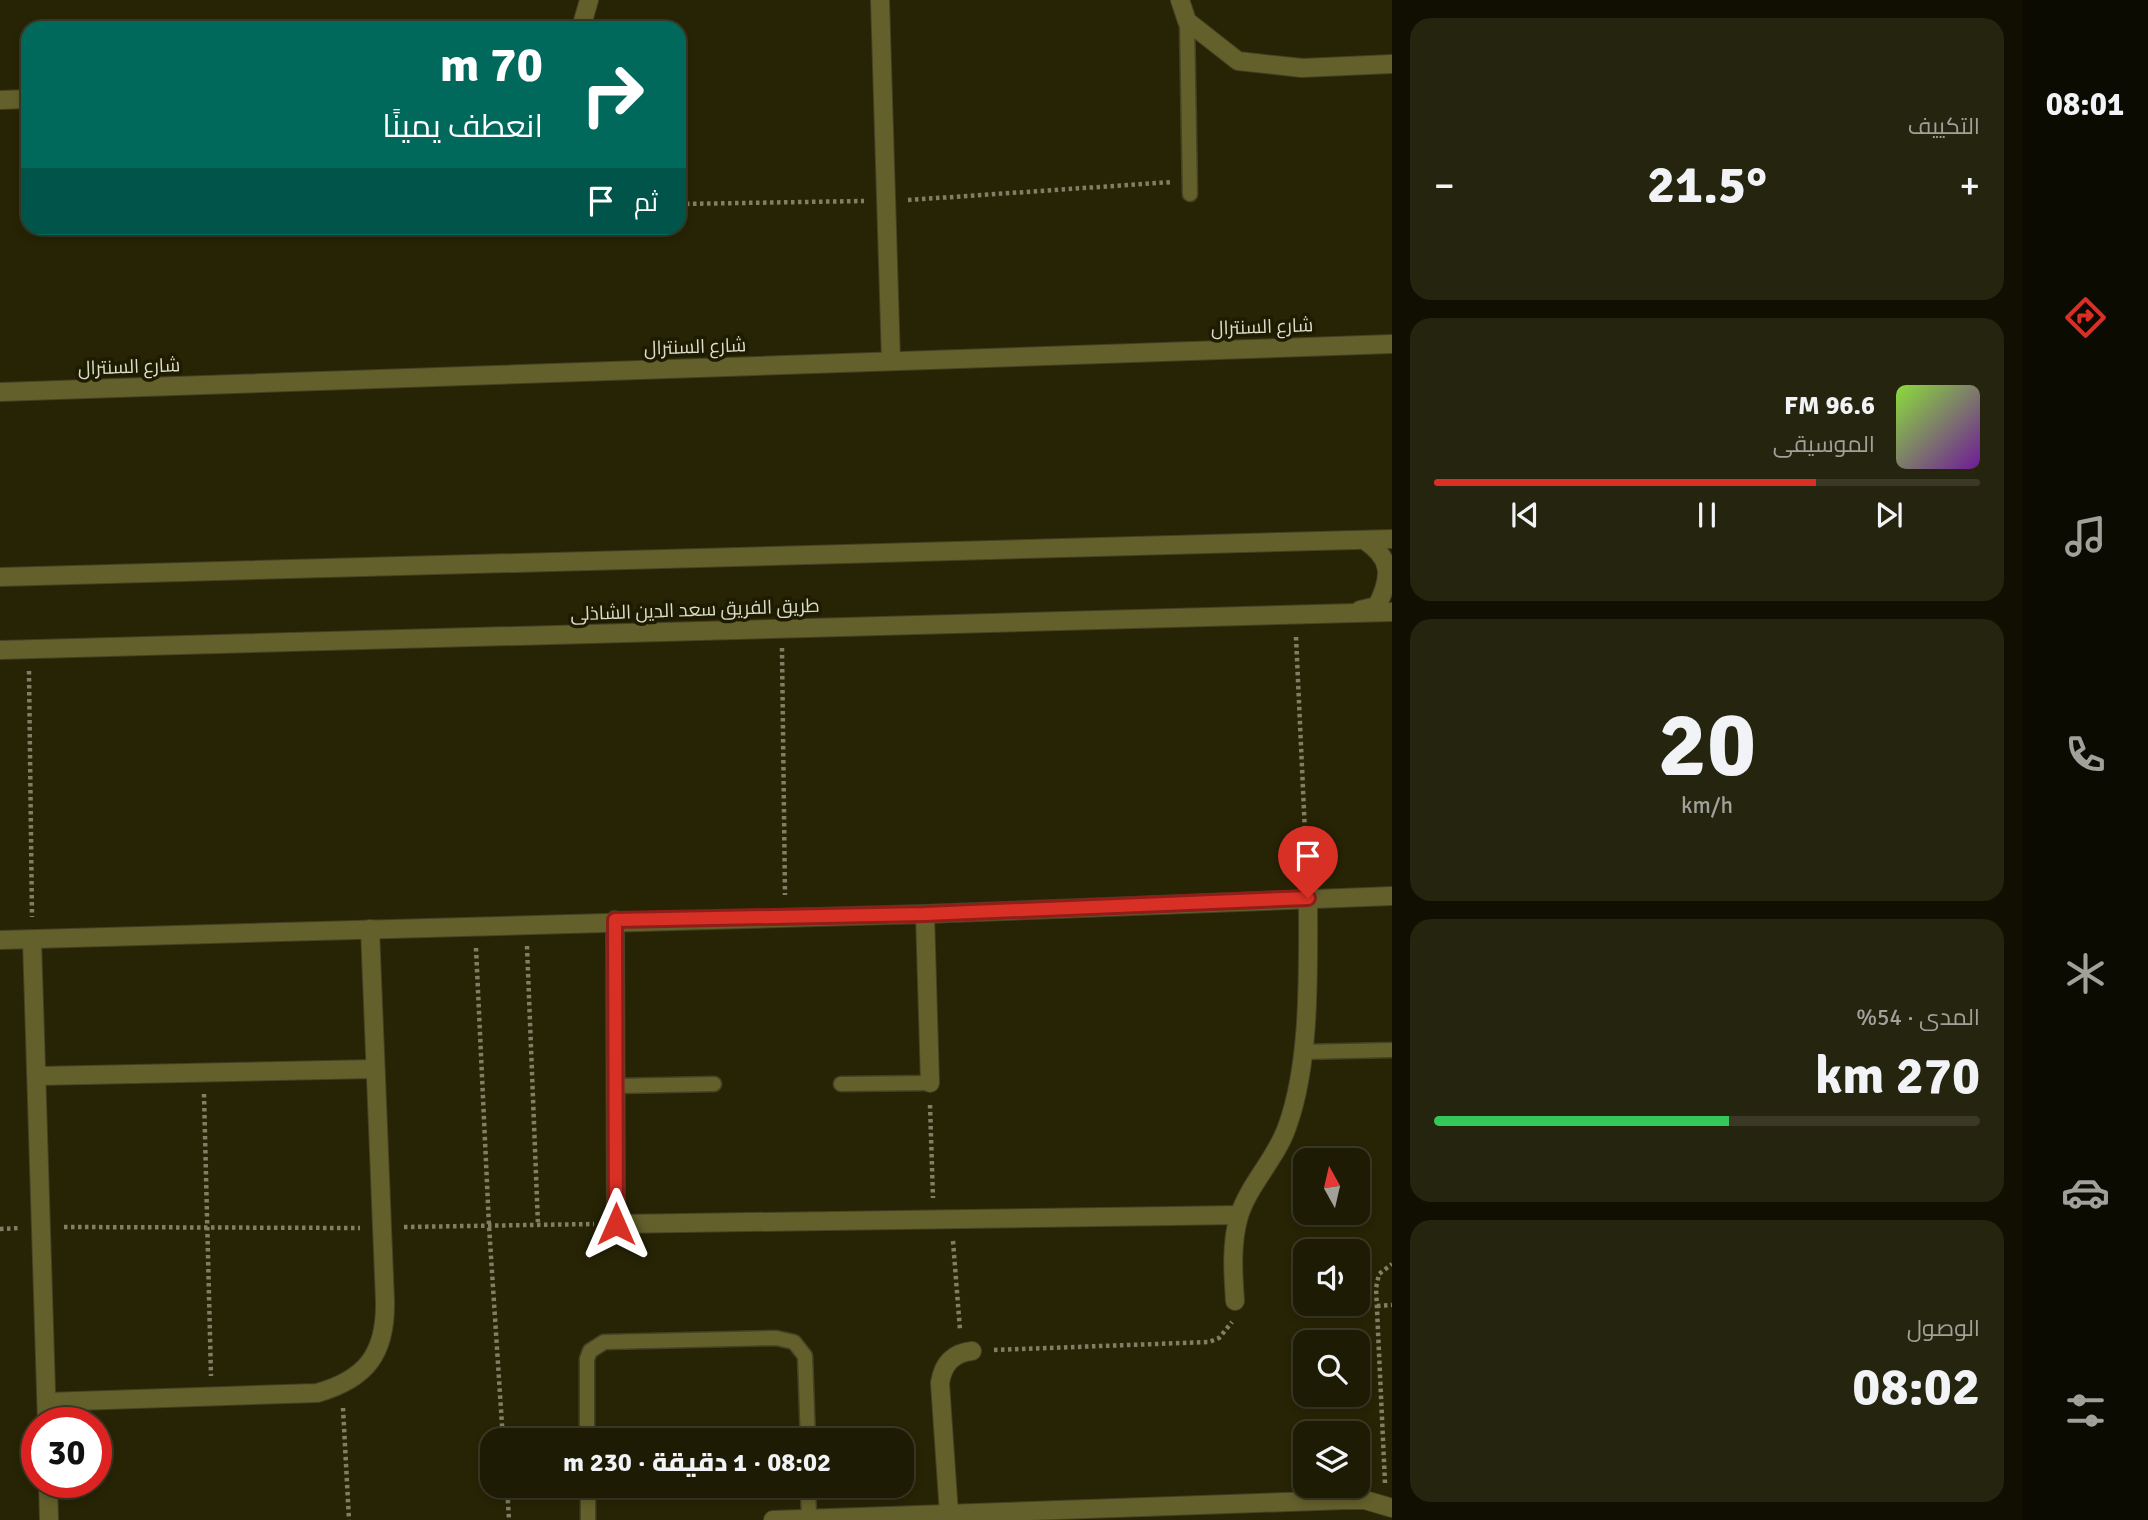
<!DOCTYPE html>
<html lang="ar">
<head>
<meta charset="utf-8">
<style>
  body { margin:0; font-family:Signika,Cairo,sans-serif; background:#25240e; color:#f1f3f6; direction:rtl; height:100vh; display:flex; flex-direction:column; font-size:26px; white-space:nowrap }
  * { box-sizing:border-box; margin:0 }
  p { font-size:23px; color:#a0a19a }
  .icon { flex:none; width:38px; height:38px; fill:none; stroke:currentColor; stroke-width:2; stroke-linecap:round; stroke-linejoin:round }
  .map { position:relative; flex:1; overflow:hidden; direction:ltr }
  .sheet { display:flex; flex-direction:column; gap:18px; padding:18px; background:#100f02; width:630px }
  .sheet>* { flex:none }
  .top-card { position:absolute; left:21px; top:21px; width:665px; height:214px; border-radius:21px; box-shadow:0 4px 10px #0003,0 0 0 2px #3b3926; direction:rtl; background:#00695c; color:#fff; overflow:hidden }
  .needle { width:46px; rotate:352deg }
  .buttons { position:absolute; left:1293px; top:1148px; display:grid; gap:14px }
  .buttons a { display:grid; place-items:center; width:77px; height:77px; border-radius:14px; background:#1d1b04; box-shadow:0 4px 10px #0003,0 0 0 2px #3b3926; font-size:35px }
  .speed { position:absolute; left:21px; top:1407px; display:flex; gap:14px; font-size:35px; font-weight:700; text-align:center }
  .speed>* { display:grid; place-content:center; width:91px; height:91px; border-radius:50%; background:#1d1b04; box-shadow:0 4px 10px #0003,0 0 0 2px #3b3926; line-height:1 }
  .speed .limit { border:10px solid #d22; background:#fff; color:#111 }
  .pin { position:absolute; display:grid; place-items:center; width:60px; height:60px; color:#fff; margin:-72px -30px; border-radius:50% 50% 50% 0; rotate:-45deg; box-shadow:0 0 7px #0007 }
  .pin .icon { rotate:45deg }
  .me { position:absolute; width:77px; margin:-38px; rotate:0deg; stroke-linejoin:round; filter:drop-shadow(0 0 5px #0008) }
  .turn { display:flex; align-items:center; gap:24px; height:147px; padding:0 28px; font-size:32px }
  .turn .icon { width:91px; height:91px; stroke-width:2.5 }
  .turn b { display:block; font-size:49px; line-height:60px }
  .then { display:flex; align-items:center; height:66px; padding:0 28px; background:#0003; gap:14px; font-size:26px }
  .big { font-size:52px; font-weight:800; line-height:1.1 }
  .sheet .widget { flex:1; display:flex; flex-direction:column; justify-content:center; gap:10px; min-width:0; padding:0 24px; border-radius:21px; background:#25240e }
  .sheet .dial { align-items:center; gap:0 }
  .dial b { font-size:91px; line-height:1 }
  .song { display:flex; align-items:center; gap:21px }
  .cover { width:84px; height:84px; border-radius:10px; background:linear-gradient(135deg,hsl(90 70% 55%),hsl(280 70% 35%)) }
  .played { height:7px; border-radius:4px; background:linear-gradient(90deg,#d93025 70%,#3b3926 70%) }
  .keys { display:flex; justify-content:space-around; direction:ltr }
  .heat { display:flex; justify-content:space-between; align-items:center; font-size:38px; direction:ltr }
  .charge { height:10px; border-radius:5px; background:linear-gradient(90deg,#34c759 54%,#3b3926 0) }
  .trip { position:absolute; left:480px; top:1428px; width:434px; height:70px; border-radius:21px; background:#1d1b04; box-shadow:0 4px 10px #0003,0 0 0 2px #3b3926; font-weight:800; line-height:70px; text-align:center; direction:rtl }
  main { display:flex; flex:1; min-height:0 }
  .menu { display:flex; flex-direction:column; width:126px; justify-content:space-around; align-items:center; background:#0c0b02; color:#a0a19a }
  .menu .icon { width:49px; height:49px }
  .menu .on { color:#d93025 }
  .menu b { font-size:32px; color:#f1f3f6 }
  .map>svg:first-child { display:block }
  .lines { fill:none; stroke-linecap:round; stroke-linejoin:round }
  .service-casing { stroke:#444125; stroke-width:17 }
  .minor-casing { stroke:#444125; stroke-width:20 }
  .tertiary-casing { stroke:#444125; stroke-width:20 }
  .path { stroke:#807e65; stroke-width:4.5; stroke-dasharray:3.5 3.5; stroke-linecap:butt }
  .service { stroke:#64602c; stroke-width:14 }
  .minor { stroke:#64602c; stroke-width:18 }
  .tertiary { stroke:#64602c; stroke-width:18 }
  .route-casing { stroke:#8d1f18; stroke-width:18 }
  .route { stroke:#d93025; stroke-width:12 }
  .labels { text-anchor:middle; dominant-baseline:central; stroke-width:7; stroke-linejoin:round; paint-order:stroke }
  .street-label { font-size:19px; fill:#dcdcca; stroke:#1d1b00 }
</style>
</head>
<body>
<main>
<nav class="menu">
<b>08:01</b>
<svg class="icon on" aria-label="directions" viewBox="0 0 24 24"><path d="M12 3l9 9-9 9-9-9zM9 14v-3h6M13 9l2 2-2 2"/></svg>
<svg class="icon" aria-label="music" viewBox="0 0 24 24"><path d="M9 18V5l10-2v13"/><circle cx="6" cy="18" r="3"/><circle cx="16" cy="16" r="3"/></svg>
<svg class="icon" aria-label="phone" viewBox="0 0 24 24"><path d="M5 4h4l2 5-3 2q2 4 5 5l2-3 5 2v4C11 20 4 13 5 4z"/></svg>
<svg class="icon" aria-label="climate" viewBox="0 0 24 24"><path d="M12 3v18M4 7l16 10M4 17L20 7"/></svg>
<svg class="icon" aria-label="car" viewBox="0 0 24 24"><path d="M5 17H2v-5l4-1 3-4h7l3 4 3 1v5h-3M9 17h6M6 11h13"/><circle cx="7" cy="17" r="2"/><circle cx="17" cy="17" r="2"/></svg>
<svg class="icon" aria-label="filters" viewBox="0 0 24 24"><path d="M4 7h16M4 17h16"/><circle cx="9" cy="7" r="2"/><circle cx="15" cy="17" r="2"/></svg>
</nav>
<section class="sheet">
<div class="widget"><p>التكييف</p>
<div class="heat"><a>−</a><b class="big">21.5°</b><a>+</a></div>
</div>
<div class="widget">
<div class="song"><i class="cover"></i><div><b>96.6 FM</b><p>الموسيقى</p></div></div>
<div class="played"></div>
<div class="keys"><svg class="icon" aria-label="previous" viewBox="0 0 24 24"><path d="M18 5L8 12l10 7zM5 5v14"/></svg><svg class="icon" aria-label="pause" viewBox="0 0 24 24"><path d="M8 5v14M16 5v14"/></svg><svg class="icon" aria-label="next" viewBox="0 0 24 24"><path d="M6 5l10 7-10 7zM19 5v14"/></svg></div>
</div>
<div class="widget dial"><b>20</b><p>km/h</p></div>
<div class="widget"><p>المدى · 54%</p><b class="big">270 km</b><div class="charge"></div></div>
<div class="widget"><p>الوصول</p><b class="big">08:02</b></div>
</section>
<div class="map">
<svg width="1392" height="1520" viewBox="0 0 1392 1520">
  <rect width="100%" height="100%" fill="#272405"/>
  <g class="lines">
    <defs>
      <g id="service">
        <polyline points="1187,21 1190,194"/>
        <polyline points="1302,1052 1392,1050"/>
        <polyline points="841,1084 930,1083"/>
        <polyline points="616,1086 714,1084"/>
        <polyline points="587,1440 587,1359 590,1351 604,1342 776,1338 794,1342 805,1356 808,1440"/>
        <polyline points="588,1486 588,1520"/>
        <polyline points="808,1486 809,1519"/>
      </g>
      <g id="minor">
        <polyline points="880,0 891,361"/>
        <polyline points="1180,0 1187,21 1238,61 1302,68 1392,64"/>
        <polyline points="581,28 589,0"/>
        <polyline points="0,100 28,99"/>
        <polyline points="0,392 1392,344"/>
        <polyline points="925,914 930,1083"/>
        <polyline points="615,920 616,1224 1239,1215"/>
        <polyline points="0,940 925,914 1392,896"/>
        <polyline points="32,940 47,1423"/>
        <polyline points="38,1076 375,1069"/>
        <path d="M1235,1301C1233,1273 1231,1243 1239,1216C1249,1184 1276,1159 1287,1127C1311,1062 1308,968 1308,898"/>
        <path d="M47,1402L317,1393C367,1379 386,1353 385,1301L370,929"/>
        <polyline points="48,1482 49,1520"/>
        <path d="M949,1514L940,1383C943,1364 953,1353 972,1351"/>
        <polyline points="773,1520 1345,1500 1365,1500 1392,1508"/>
      </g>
      <g id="tertiary">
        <polyline points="0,577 1392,539"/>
        <path d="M1360,610L1377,606C1392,576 1392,558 1364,540"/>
        <polyline points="0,650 1392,612"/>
      </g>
    </defs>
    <!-- service casing -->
    <use href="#service" class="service-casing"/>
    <!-- minor casing -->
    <use href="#minor" class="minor-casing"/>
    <!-- tertiary casing -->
    <use href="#tertiary" class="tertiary-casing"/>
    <!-- path -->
    <g class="path">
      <polyline points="908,200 1172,182"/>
      <polyline points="679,204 864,201"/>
      <polyline points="1296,637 1307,876"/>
      <polyline points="782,648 785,895"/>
      <polyline points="29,671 32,917"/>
      <polyline points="527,946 538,1225"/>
      <polyline points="476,948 489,1226 503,1440"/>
      <polyline points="204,1094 211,1376"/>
      <polyline points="930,1105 933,1198"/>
      <polyline points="64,1227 360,1228"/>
      <polyline points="404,1227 594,1224"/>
      <polyline points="0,1229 20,1228"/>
      <polyline points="953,1241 960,1330"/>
      <polyline points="1377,1306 1392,1305"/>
      <polyline points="994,1350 1209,1342 1219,1338 1232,1322"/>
      <polyline points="343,1408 349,1520"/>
      <polyline points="1385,1483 1376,1288 1379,1274 1392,1264"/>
      <polyline points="507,1486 509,1520"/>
    </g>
    <!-- service -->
    <use href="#service" class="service"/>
    <!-- minor -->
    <use href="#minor" class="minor"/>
    <!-- tertiary -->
    <use href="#tertiary" class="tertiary"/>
  </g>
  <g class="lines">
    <defs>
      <polyline id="route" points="616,1224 615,920 925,914 1308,898"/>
    </defs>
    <!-- route casing -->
    <use href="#route" class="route-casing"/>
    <!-- route -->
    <use href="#route" class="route"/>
  </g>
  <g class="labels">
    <!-- street labels -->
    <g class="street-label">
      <text transform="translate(1262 327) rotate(-2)">شارع السنترال</text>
      <text transform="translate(695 347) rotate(-2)">شارع السنترال</text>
      <text transform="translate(129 367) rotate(-2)">شارع السنترال</text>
      <text transform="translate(695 610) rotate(-2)">طريق الفريق سعد الدين الشاذلى</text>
    </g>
  </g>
</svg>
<div class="buttons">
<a><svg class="needle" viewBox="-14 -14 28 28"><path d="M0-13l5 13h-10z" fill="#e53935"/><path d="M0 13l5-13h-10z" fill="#a0a19a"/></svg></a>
<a><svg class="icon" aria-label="sound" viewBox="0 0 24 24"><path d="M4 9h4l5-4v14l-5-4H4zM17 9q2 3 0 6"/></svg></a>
<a><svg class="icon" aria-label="search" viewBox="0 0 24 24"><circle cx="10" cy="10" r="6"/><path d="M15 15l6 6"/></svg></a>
<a><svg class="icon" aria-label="layers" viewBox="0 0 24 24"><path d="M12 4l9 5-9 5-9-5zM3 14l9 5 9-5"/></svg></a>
</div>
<div class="speed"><div class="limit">30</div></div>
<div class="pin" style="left:1308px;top:898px;background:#d93025"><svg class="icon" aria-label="arrive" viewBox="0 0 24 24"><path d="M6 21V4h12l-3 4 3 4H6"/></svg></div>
<svg class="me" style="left:616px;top:1224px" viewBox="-20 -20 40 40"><path d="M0-17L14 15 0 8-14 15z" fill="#d93025" stroke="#fff" stroke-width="4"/></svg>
<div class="trip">08:02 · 1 دقيقة · 230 m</div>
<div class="top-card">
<div class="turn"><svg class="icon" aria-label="right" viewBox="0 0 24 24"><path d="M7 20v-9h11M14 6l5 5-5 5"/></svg><div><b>70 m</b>انعطف يمينًا</div></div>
<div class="then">ثم<svg class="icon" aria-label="arrive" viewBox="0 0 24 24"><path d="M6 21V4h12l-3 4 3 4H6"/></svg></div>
</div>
</div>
</main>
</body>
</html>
